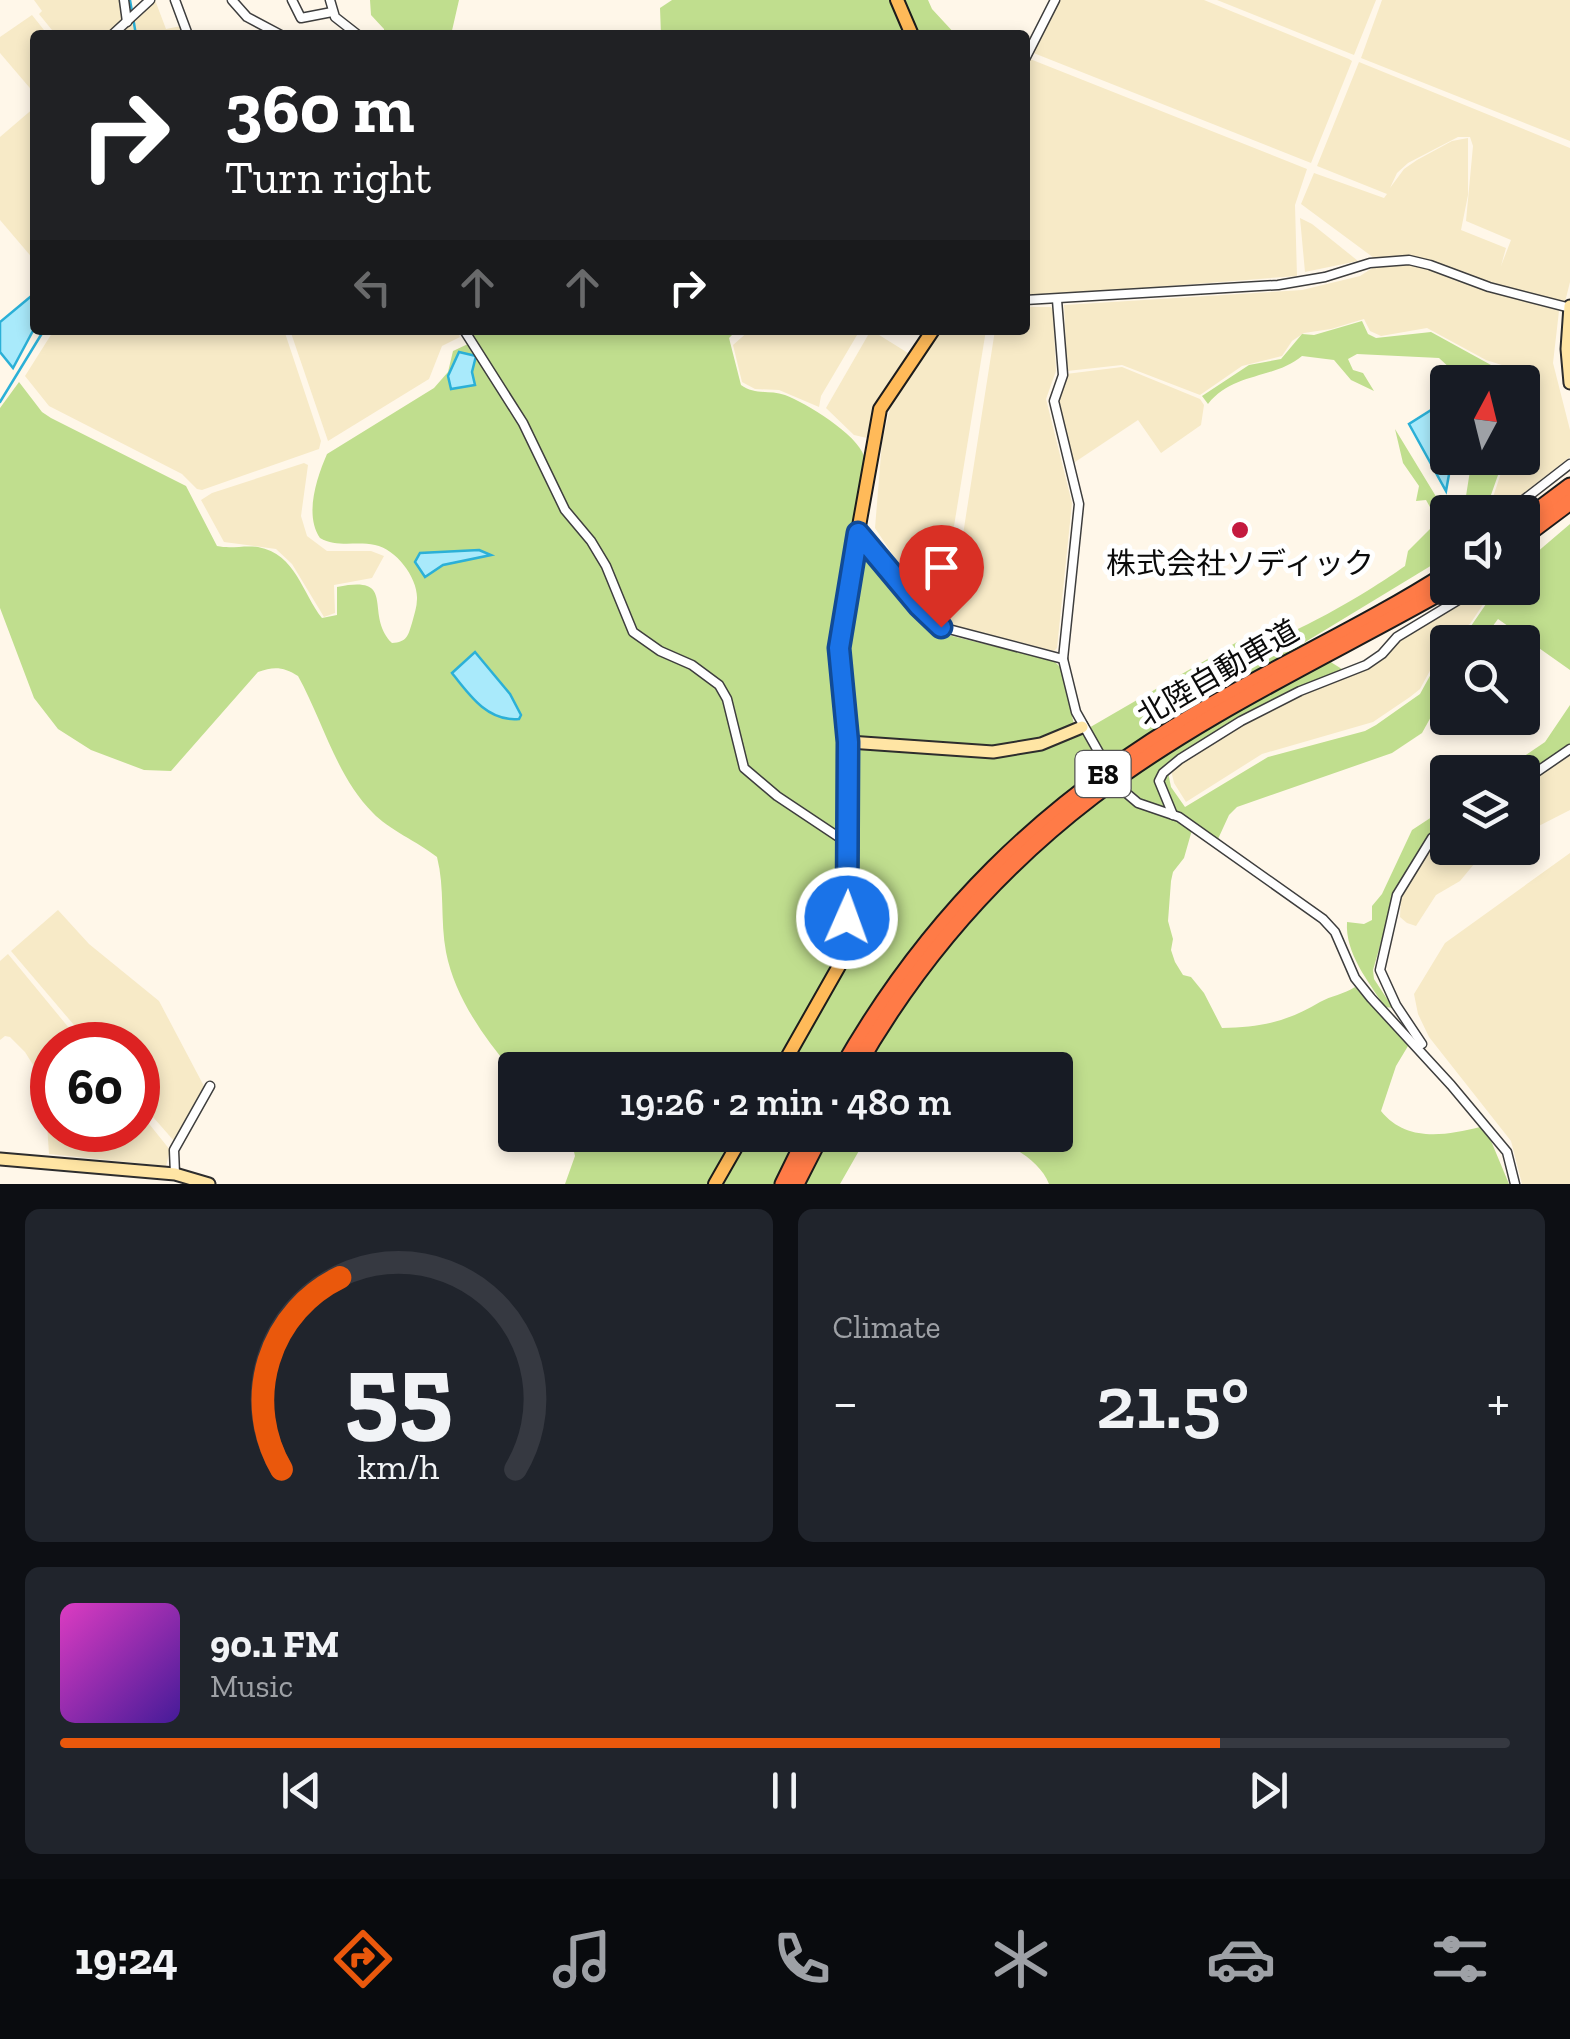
<!DOCTYPE html>
<html lang="en">
<head>
<meta charset="utf-8">
<style>
  body { margin:0; font-family:"Zilla Slab","Noto Sans JP",serif; background:#20242c; color:#f1f3f6; height:100vh; display:flex; flex-direction:column; font-size:38px; white-space:nowrap }
  * { box-sizing:border-box; margin:0 }
  p { font-size:32px; color:#9ea1a6 }
  .icon { flex:none; width:55px; height:55px; fill:none; stroke:currentColor; stroke-width:2; stroke-linecap:round; stroke-linejoin:round }
  .map { position:relative; height:1184px; overflow:hidden }
  .details { display:flex; flex-direction:column; gap:25px; padding:25px; background:#0d0f14; flex:1 }
  .details>* { flex:none }
  .guide { position:absolute; left:30px; top:30px; width:1000px; height:305px; border-radius:10px; box-shadow:0 5px 15px #0003; background:#202124; color:#fff; overflow:hidden }
  .needle { width:65px; rotate:7deg }
  .controls { position:absolute; left:1430px; top:365px; display:grid; gap:20px }
  .controls a { display:grid; place-items:center; width:110px; height:110px; border-radius:10px; background:#171b24; box-shadow:0 5px 15px #0003; font-size:50px }
  .speed { position:absolute; left:30px; top:1022px; display:flex; gap:20px; font-size:50px; font-weight:700; text-align:center }
  .speed>* { display:grid; place-content:center; width:130px; height:130px; border-radius:50%; background:#171b24; box-shadow:0 5px 15px #0003; line-height:1 }
  .speed .limit { border:15px solid #d22; background:#fff; color:#111 }
  .pin { position:absolute; display:grid; place-items:center; width:85px; height:85px; color:#fff; margin:-102px -42px; border-radius:50% 50% 50% 0; rotate:-45deg; box-shadow:0 0 10px #0007 }
  .pin .icon { rotate:45deg }
  .me { position:absolute; width:110px; margin:-55px; rotate:2deg; stroke-linejoin:round; filter:drop-shadow(0 0 8px #0008) }
  .turn { display:flex; align-items:center; gap:35px; height:210px; padding:0 30px; font-size:45px }
  .turn .icon { width:130px; height:130px; stroke-width:2.5 }
  .turn b { display:block; font-size:70px; line-height:85px }
  .lanes { display:flex; align-items:center; height:95px; padding:0 30px; background:#0003; justify-content:center; gap:50px; direction:ltr }
  .lanes .off { opacity:.35 }
  .big { font-size:75px; font-weight:600; line-height:1.1 }
  .details .tile { flex:1; display:flex; flex-direction:column; justify-content:center; gap:15px; min-width:0; padding:0 35px; border-radius:15px; background:#20242c }
  .details .dial { align-items:center; gap:0 }
  .dial svg { height:260px; overflow:visible; fill:none; stroke:#363941; stroke-width:7; stroke-linecap:round; text-anchor:middle }
  .dial text { fill:#f1f3f6; stroke:none }
  .song { display:flex; align-items:center; gap:30px }
  .cover { width:120px; height:120px; border-radius:15px; background:linear-gradient(135deg,hsl(310 70% 55%),hsl(260 70% 35%)) }
  .played { height:10px; border-radius:5px; background:linear-gradient(90deg,#ea580c 80%,#363941 80%) }
  .keys { display:flex; justify-content:space-around; direction:ltr }
  .heat { display:flex; justify-content:space-between; align-items:center; font-size:55px; direction:ltr }
  .details .tiles { flex:1; display:grid; gap:25px; grid-template-columns:1fr 1fr }
  .tile:last-child { grid-column:span 2 }
  .trip { position:absolute; left:498px; top:1052px; width:575px; height:100px; border-radius:10px; background:#171b24; box-shadow:0 5px 15px #0003; font-weight:600; line-height:100px; text-align:center }
  .tab-bar { display:flex; height:160px; justify-content:space-around; align-items:center; background:#090b0e; color:#9ea1a6 }
  .tab-bar .icon { width:70px; height:70px }
  .tab-bar .current { color:#ea580c }
  .tab-bar b { font-size:45px; color:#f1f3f6 }
  .map>svg:first-child { display:block }
  .farmland { fill:#f7eac7; fill-rule:evenodd }
  .forest { fill:#c0de8e }
  .water { fill:#a9eafb; stroke:#2bb0d7; stroke-width:2.5 }
  .lines { fill:none; stroke-linecap:round; stroke-linejoin:round }
  .stream { stroke:#2bb0d7; stroke-width:2.5 }
  .street-casing { stroke:#3e3e3e; stroke-width:11 }
  .secondary-casing { stroke:#2d2d2d; stroke-width:15 }
  .primary-casing { stroke:#1c1c1c; stroke-width:16 }
  .highway-casing { stroke:#1c1c1c; stroke-width:19 }
  .street { stroke:#fff; stroke-width:8 }
  .secondary { stroke:#ffe5a4; stroke-width:11 }
  .primary { stroke:#ffba59; stroke-width:12 }
  .highway { stroke:#ff7b47; stroke-width:15 }
  .street-bridge-casing { stroke:#3e3e3e; stroke-width:11; stroke-linecap:butt }
  .street-bridge { stroke:#fff; stroke-width:8 }
  .route-casing { stroke:#114b97; stroke-width:25 }
  .route { stroke:#1a73e8; stroke-width:18 }
  .poi-dot { fill:#c41a3f; stroke:#fff; stroke-width:4 }
  .labels { text-anchor:middle; dominant-baseline:central; stroke-width:10; stroke-linejoin:round; paint-order:stroke }
  .shield { fill:#fff; stroke:#545454; stroke-width:2.5 }
  .shield-label { font-size:28px; font-weight:bold; fill:#0b0b0b }
  .poi-label { font-size:30px; fill:#0b0b0b; stroke:#fff }
  .street-label { font-size:30px; fill:#0b0b0b; stroke:#fff }
</style>
</head>
<body>
<div class="map">
<svg width="1570" height="1184" viewBox="0 0 1570 1184">
  <rect width="100%" height="100%" fill="#fff7e9"/>
  <!-- farmland -->
  <g class="farmland">
    <polygon points="34,0 121,0 123,22 108,35 56,35 39,14 42,11"/>
    <polygon points="155,0 166,29 181,26 184,35 116,35"/>
    <polygon points="1058,0 1204,0 1349,59 1352,61 1311,163 1031,52"/>
    <polygon points="1217,0 1376,0 1354,55"/>
    <polygon points="1382,0 1570,0 1570,141 1361,58"/>
    <polygon points="32,15 48,35 35,35 35,94 0,53 0,37"/>
    <polygon points="1030,59 1307,169 1295,205 1297,276 1042,296 1025,294 1025,64"/>
    <path d="M1359,62L1570,148V282L1565,302L1472,278L1426,259L1407,256L1374,258L1301,204L1314,173L1384,198L1387,194L1317,166ZM1458,137H1470L1473,146L1466,221L1511,240L1501,266L1506,248L1461,230L1468,195V138L1452,141L1417,160L1404,169L1390,188L1397,173L1408,163Z"/>
    <polygon points="35,107 35,261 0,220 0,137"/>
    <polygon points="1300,218 1312,224 1358,261 1305,272"/>
    <polygon points="1413,263 1457,281 1559,311 1553,363 1570,430 1570,457 1500,512 1488,512 1506,458 1522,458 1523,416 1531,404 1538,370 1508,367 1486,360 1427,328 1381,336 1370,331 1364,319 1331,329 1304,333 1292,341 1282,356 1242,366 1200,395 1122,365 1067,371 1064,305 1302,290 1360,276 1377,265"/>
    <polygon points="1025,307 1051,307 1053,310 1056,371 1046,399 1072,503 1057,648 1054,651 949,624 995,330 1025,330"/>
    <polygon points="54,330 284,330 321,441 319,449 202,490 197,489 182,474 49,406 25,376"/>
    <polygon points="290,330 457,330 460,337 442,346 429,379 328,441"/>
    <polygon points="750,330 860,330 821,396 819,407 779,390 755,389 742,382 733,345"/>
    <polygon points="871,330 908,353 877,399 867,438 854,435 826,408"/>
    <polygon points="942,330 986,330 939,618 922,599 875,528 882,442 891,404"/>
    <polygon points="1122,367 1200,399 1204,405 1201,425 1161,453 1138,420 1072,464 1058,403 1066,374"/>
    <polygon points="304,463 308,465 301,516 307,536 327,551 371,551 384,556 372,578 334,585 335,613 324,617 292,564 276,549 224,542 201,500 212,493"/>
    <polygon points="1485,588 1494,588 1470,624 1449,636 1420,689 1410,697 1373,722 1262,754 1186,802 1174,783 1171,770 1242,724 1300,694 1367,669 1386,657 1400,640"/>
    <polygon points="1570,756 1570,810 1523,834 1522,786"/>
    <polygon points="1447,830 1448,848 1493,848 1479,858 1460,881 1436,895 1416,926 1407,923 1400,917 1401,896 1431,845"/>
    <polygon points="1570,853 1570,1184 1522,1184 1511,1141 1429,1037 1418,1014 1414,994 1445,943"/>
    <polygon points="58,910 89,944 159,1001 206,1090 175,1142 138,1100 138,1045 91,1045 11,951"/>
    <polygon points="8,954 83,1045 52,1045 52,1130 138,1130 138,1110 170,1150 166,1166 49,1154 45,1094 40,1076 25,1052 10,1037 5,1036 0,1040 0,961"/>
  </g>
  <!-- forest -->
  <g class="forest">
    <polygon points="370,0 459,0 451,35 384,35 384,29 371,15"/>
    <polygon points="672,0 928,0 932,9 956,35 661,35 660,8"/>
    <path d="M1362,321L1368,334L1376,338L1431,332L1491,365L1536,373L1523,412L1522,382H1465L1439,358L1357,354L1348,359L1353,370L1363,373L1374,391L1351,380L1334,360L1302,356C1275,379 1233,372 1208,404L1202,396L1249,365L1281,359L1302,334L1314,335Z"/>
    <path d="M468,330H737L729,338L741,385C754,395 770,390 785,395C806,403 857,434 864,456C869,473 857,515 854,533L910,603L940,633L1054,661L1060,667L1074,724L1077,728L1087,729L1237,642C1245,641 1253,643 1260,642C1293,638 1376,587 1405,566L1408,551L1438,521L1426,500L1416,501L1419,486L1403,463L1395,429L1443,508L1466,496L1472,458H1504L1485,512H1448L1447,556L1302,644L1345,671L1315,680L1167,767L1171,787L1185,807L1268,757L1365,731L1376,725L1420,694L1448,643L1447,688L1422,733L1392,753L1237,807L1229,815L1218,839L1194,823L1184,858L1173,872L1171,881L1168,921L1173,939L1171,950L1175,962L1183,975L1191,977L1204,993L1222,1028C1262,1027 1286,1022 1320,1002C1331,996 1344,994 1355,987L1408,1046L1396,1066L1381,1111C1406,1142 1444,1136 1480,1127L1489,1136L1509,1184H1049C1040,1160 1009,1144 986,1135H1055V1070H515V1074C485,1039 455,998 446,952C440,921 445,888 437,857C418,842 388,829 373,813C336,776 323,721 298,676C284,667 274,666 258,672L171,771L144,770L91,750L58,729L34,698L0,608V408L19,382L42,412L51,418L186,486L217,546C231,549 244,545 258,547C296,554 302,593 322,618L337,615V587C399,574 363,614 392,643C407,642 408,636 412,623C414,615 417,607 417,599C418,578 396,549 375,545C356,541 337,548 320,538C304,515 317,477 327,454L434,388L448,372L453,351L468,344Z"/>
    <polygon points="1570,524 1570,670 1498,619 1481,642 1448,642 1471,626 1497,588 1522,588 1523,564"/>
    <polygon points="1570,705 1570,744 1523,779 1522,772 1501,772 1545,742"/>
    <path d="M1447,807V823C1396,862 1391,912 1373,970L1374,979L1393,1008L1385,1007C1368,981 1345,953 1347,922L1364,924L1372,920V906L1382,894L1412,830Z"/>
    <polygon points="570,1135 868,1135 840,1184 565,1184 575,1156"/>
  </g>
  <!-- water -->
  <g class="water">
    <polygon points="35,293 35,327 13,368 0,352 0,322"/>
    <polygon points="459,352 476,356 472,372 475,385 451,389 448,376"/>
    <polygon points="1447,400 1448,458 1452,458 1446,491 1409,424"/>
    <polygon points="479,550 491,555 443,565 425,577 415,562 420,553"/>
    <path d="M475,652L510,694L521,715L519,719C488,722 469,695 452,673Z"/>
  </g>
  <g class="lines">
    <!-- stream -->
    <g class="stream">
      <polyline points="130,0 136,35"/>
      <polyline points="0,402 44,330"/>
    </g>
    <defs>
      <g id="street">
        <polyline points="124,0 127,22"/>
        <polyline points="175,0 188,35"/>
        <polyline points="232,0 247,17 281,35"/>
        <polyline points="292,0 301,18 332,12"/>
        <polyline points="330,0 335,17 358,35"/>
        <polyline points="112,35 150,0"/>
        <polyline points="1025,59 1055,0"/>
        <polyline points="1025,300 1278,285 1325,277 1370,263 1409,260 1430,265 1489,287 1570,308"/>
        <polyline points="1057,300 1063,375 1054,401 1079,504 1063,659 1076,712 1102,758"/>
        <polyline points="464,330 523,423 565,510 591,541 606,566 633,632 660,651 692,665 719,685 727,699 744,768 777,796 849,844"/>
        <polyline points="1508,512 1570,464"/>
        <polyline points="859,534 932,621 941,627 1063,659"/>
        <polyline points="1522,556 1532,547 1529,543"/>
        <polyline points="1522,782 1570,749"/>
        <polyline points="1125,792 1138,803 1179,817 1323,919 1335,932 1355,978 1371,998 1451,1085 1507,1152 1515,1184"/>
        <polyline points="1173,815 1159,781 1163,773 1180,759 1241,721 1300,691 1366,665 1382,654 1397,637 1478,588"/>
        <polyline points="1422,1044 1396,1005 1380,970 1397,895 1432,838 1448,826"/>
        <polyline points="175,1174 174,1150 210,1086"/>
      </g>
      <g id="secondary">
        <polyline points="1570,306 1567,349 1570,383"/>
        <polyline points="849,742 993,752 1041,744 1082,727"/>
        <polyline points="0,1159 175,1174 209,1184"/>
      </g>
      <g id="primary">
        <polyline points="897,0 912,35"/>
        <path d="M780,1070L839,966C857,903 852,787 847,720C845,686 838,655 842,621L880,409L933,330"/>
        <polyline points="715,1184 743,1135"/>
      </g>
      <g id="highway">
        <polyline points="1522,522 1570,486"/>
        <polyline points="1522,538 1570,502"/>
        <path d="M841,1070C929,915 1042,805 1196,714C1278,665 1367,625 1448,573"/>
        <path d="M855,1070C916,962 995,871 1093,796C1202,713 1330,655 1448,588"/>
        <polyline points="783,1184 807,1135"/>
        <polyline points="796,1184 821,1135"/>
      </g>
    </defs>
    <!-- street casing -->
    <use href="#street" class="street-casing"/>
    <!-- secondary casing -->
    <use href="#secondary" class="secondary-casing"/>
    <!-- primary casing -->
    <use href="#primary" class="primary-casing"/>
    <!-- highway casing -->
    <use href="#highway" class="highway-casing"/>
    <!-- street -->
    <use href="#street" class="street"/>
    <!-- secondary -->
    <use href="#secondary" class="secondary"/>
    <!-- primary -->
    <use href="#primary" class="primary"/>
    <!-- highway -->
    <use href="#highway" class="highway"/>
    <defs>
      <polyline id="street-bridge" points="1102,758 1125,792"/>
    </defs>
    <!-- street-bridge casing -->
    <use href="#street-bridge" class="street-bridge-casing"/>
    <!-- street-bridge -->
    <use href="#street-bridge" class="street-bridge"/>
  </g>
  <g class="lines">
    <defs>
      <polyline id="route" points="847,918 848,742 839,648 858,533 919,606 941,627"/>
    </defs>
    <!-- route casing -->
    <use href="#route" class="route-casing"/>
    <!-- route -->
    <use href="#route" class="route"/>
  </g>
  <!-- markers -->
  <circle class="poi-dot" cx="1240" cy="530" r="10"/>
  <g class="labels">
    <!-- shield labels -->
    <rect class="shield" x="1075.5" y="751" width="55" height="46" rx="8"/>
    <g class="shield-label">
      <text x="1103" y="774">E8</text>
    </g>
    <!-- poi labels -->
    <g class="poi-label">
      <text x="1240" y="564">株式会社ソディック</text>
    </g>
    <!-- street labels -->
    <g class="street-label">
      <text transform="translate(1218 673) rotate(-30)">北陸自動車道</text>
    </g>
  </g>
</svg>
<div class="controls">
<a><svg class="needle" viewBox="-14 -14 28 28"><path d="M0-13l5 13h-10z" fill="#e53935"/><path d="M0 13l5-13h-10z" fill="#9ea1a6"/></svg></a>
<a><svg class="icon" aria-label="sound" viewBox="0 0 24 24"><path d="M4 9h4l5-4v14l-5-4H4zM17 9q2 3 0 6"/></svg></a>
<a><svg class="icon" aria-label="search" viewBox="0 0 24 24"><circle cx="10" cy="10" r="6"/><path d="M15 15l6 6"/></svg></a>
<a><svg class="icon" aria-label="layers" viewBox="0 0 24 24"><path d="M12 4l9 5-9 5-9-5zM3 14l9 5 9-5"/></svg></a>
</div>
<div class="speed"><div class="limit">60</div></div>
<div class="pin" style="left:941px;top:627px;background:#d93025"><svg class="icon" aria-label="arrive" viewBox="0 0 24 24"><path d="M6 21V4h12l-3 4 3 4H6"/></svg></div>
<svg class="me" style="left:847px;top:918px" viewBox="-20 -20 40 40"><circle r="17" fill="#1a73e8" stroke="#fff" stroke-width="3"/><path d="M0-11L8 9 0 5-8 9z" fill="#fff"/></svg>
<div class="trip">19:26 · 2 min · 480 m</div>
<div class="guide">
<div class="turn"><svg class="icon" aria-label="right" viewBox="0 0 24 24"><path d="M7 20v-9h11M14 6l5 5-5 5"/></svg><div><b>360 m</b>Turn right</div></div>
<div class="lanes"><svg class="icon off" aria-label="left" viewBox="0 0 24 24"><path d="M17 20v-9H6M10 6l-5 5 5 5"/></svg><svg class="icon off" aria-label="ahead" viewBox="0 0 24 24"><path d="M12 20V5M6 11l6-6 6 6"/></svg><svg class="icon off" aria-label="ahead" viewBox="0 0 24 24"><path d="M12 20V5M6 11l6-6 6 6"/></svg><svg class="icon" aria-label="right" viewBox="0 0 24 24"><path d="M7 20v-9h11M14 6l5 5-5 5"/></svg></div>
</div>
</div>
<section class="details">
<div class="tiles">
<div class="tile dial"><svg viewBox="0 0 100 80">
<path d="M14 69A42 42 0 1 1 86 69"/>
<path d="M14 69A42 42 0 0 1 32 10" stroke="#ea580c"/>
<text x="50" y="56" font-size="32" font-weight="700">55</text>
<text x="50" y="72" font-size="11">km/h</text>
</svg></div>
<div class="tile"><p>Climate</p>
<div class="heat"><a>−</a><b class="big">21.5°</b><a>+</a></div>
</div>
<div class="tile">
<div class="song"><i class="cover"></i><div><b>90.1 FM</b><p>Music</p></div></div>
<div class="played"></div>
<div class="keys"><svg class="icon" aria-label="previous" viewBox="0 0 24 24"><path d="M18 5L8 12l10 7zM5 5v14"/></svg><svg class="icon" aria-label="pause" viewBox="0 0 24 24"><path d="M8 5v14M16 5v14"/></svg><svg class="icon" aria-label="next" viewBox="0 0 24 24"><path d="M6 5l10 7-10 7zM19 5v14"/></svg></div>
</div>
</div>
</section>
<nav class="tab-bar">
<b>19:24</b>
<svg class="icon current" aria-label="directions" viewBox="0 0 24 24"><path d="M12 3l9 9-9 9-9-9zM9 14v-3h6M13 9l2 2-2 2"/></svg>
<svg class="icon" aria-label="music" viewBox="0 0 24 24"><path d="M9 18V5l10-2v13"/><circle cx="6" cy="18" r="3"/><circle cx="16" cy="16" r="3"/></svg>
<svg class="icon" aria-label="phone" viewBox="0 0 24 24"><path d="M5 4h4l2 5-3 2q2 4 5 5l2-3 5 2v4C11 20 4 13 5 4z"/></svg>
<svg class="icon" aria-label="climate" viewBox="0 0 24 24"><path d="M12 3v18M4 7l16 10M4 17L20 7"/></svg>
<svg class="icon" aria-label="car" viewBox="0 0 24 24"><path d="M5 17H2v-5l4-1 3-4h7l3 4 3 1v5h-3M9 17h6M6 11h13"/><circle cx="7" cy="17" r="2"/><circle cx="17" cy="17" r="2"/></svg>
<svg class="icon" aria-label="filters" viewBox="0 0 24 24"><path d="M4 7h16M4 17h16"/><circle cx="9" cy="7" r="2"/><circle cx="15" cy="17" r="2"/></svg>
</nav>
</body>
</html>
